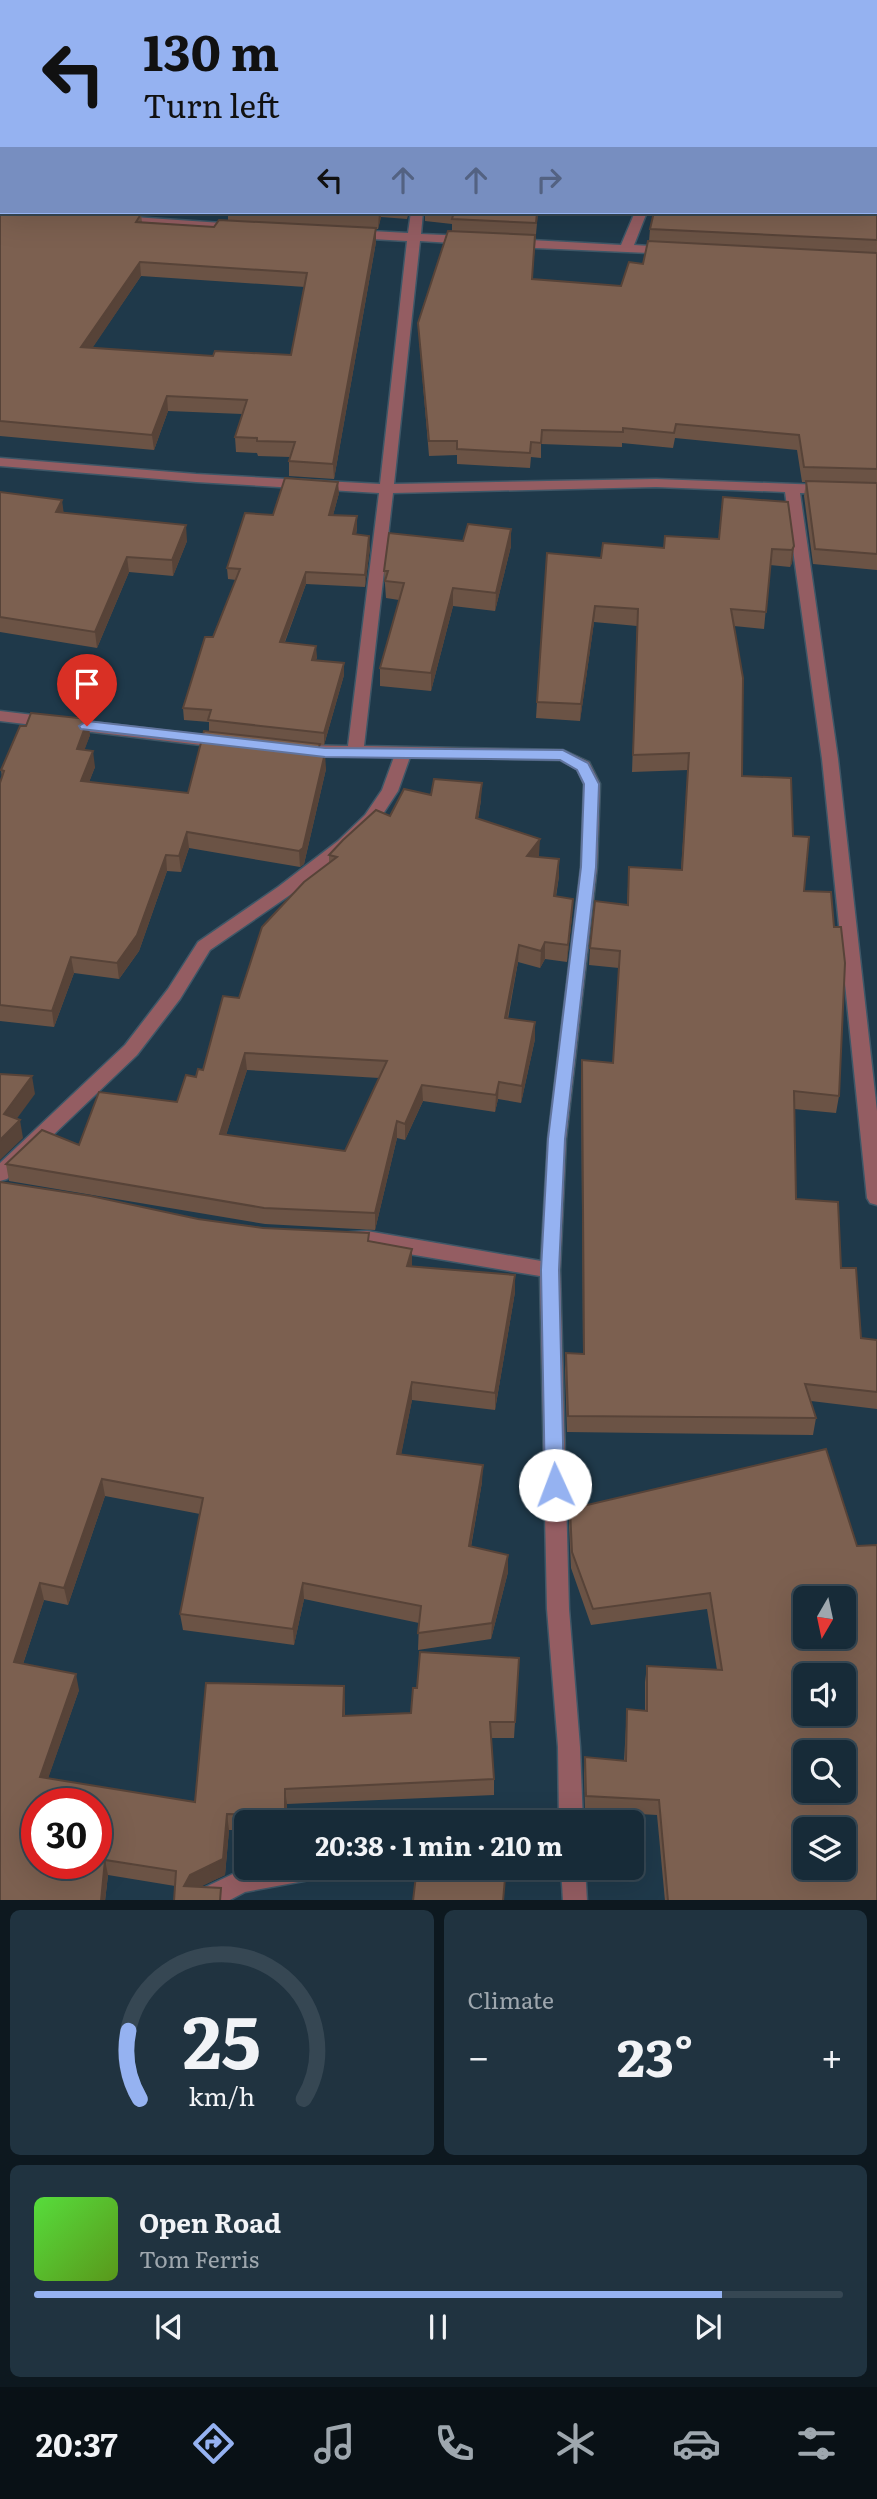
<!DOCTYPE html>
<html lang="en">
<head>
<meta charset="utf-8">
<style>
  body { margin:0; font-family:Literata,serif; background:#203340; color:#f1f3f6; height:100vh; display:flex; flex-direction:column; font-size:26px; white-space:nowrap }
  * { box-sizing:border-box; margin:0 }
  p { font-size:23px; color:#9ea7ae }
  .icon { flex:none; width:38px; height:38px; fill:none; stroke:currentColor; stroke-width:2; stroke-linecap:round; stroke-linejoin:round }
  .map { position:relative; height:1900px; overflow:hidden }
  .drawer { display:flex; flex-direction:column; gap:10px; padding:10px; background:#0d181f; flex:1 }
  .drawer>* { flex:none }
  .hud { position:absolute; left:0px; top:0px; width:878px; height:214px; box-shadow:0 7px 28px #0002,0 0 0 2px #364753; background:#95b2f1; color:#111; overflow:hidden }
  .needle { width:46px; rotate:189deg }
  .tools { position:absolute; left:793px; top:1586px; display:grid; gap:14px }
  .tools a { display:grid; place-items:center; width:63px; height:63px; border-radius:10px; background:#172b38; box-shadow:0 7px 28px #0002,0 0 0 2px #364753; font-size:35px }
  .speed { position:absolute; left:21px; top:1788px; display:flex; gap:14px; font-size:35px; font-weight:700; text-align:center }
  .speed>* { display:grid; place-content:center; width:91px; height:91px; border-radius:50%; background:#172b38; box-shadow:0 7px 28px #0002,0 0 0 2px #364753; line-height:1 }
  .speed .limit { border:10px solid #d22; background:#fff; color:#111 }
  .pin { position:absolute; display:grid; place-items:center; width:60px; height:60px; color:#fff; margin:-72px -30px; border-radius:50% 50% 50% 0; rotate:-45deg; box-shadow:0 0 7px #0007 }
  .pin .icon { rotate:45deg }
  .me { position:absolute; width:77px; margin:-38px; rotate:358deg; stroke-linejoin:round; filter:drop-shadow(0 0 5px #0008) }
  .turn { display:flex; align-items:center; gap:24px; height:147px; padding:0 28px; font-size:32px }
  .turn .icon { width:91px; height:91px; stroke-width:2.5 }
  .turn b { display:block; font-size:49px; line-height:60px }
  .lanes { display:flex; align-items:center; height:66px; padding:0 28px; background:#0003; justify-content:center; gap:35px; direction:ltr }
  .lanes .off { opacity:.35 }
  .big { font-size:52px; font-weight:700; line-height:1.1 }
  .drawer .widget { flex:1; display:flex; flex-direction:column; justify-content:center; gap:10px; min-width:0; padding:0 24px; border-radius:10px; background:#203340 }
  .drawer .dial { align-items:center; gap:0 }
  .dial svg { height:182px; overflow:visible; fill:none; stroke:#364753; stroke-width:7; stroke-linecap:round; text-anchor:middle }
  .dial text { fill:#f1f3f6; stroke:none }
  .song { display:flex; align-items:center; gap:21px }
  .cover { width:84px; height:84px; border-radius:10px; background:linear-gradient(135deg,hsl(110 70% 55%),hsl(90 70% 35%)) }
  .played { height:7px; border-radius:4px; background:linear-gradient(90deg,#95b2f1 85%,#364753 85%) }
  .keys { display:flex; justify-content:space-around; direction:ltr }
  .heat { display:flex; justify-content:space-between; align-items:center; font-size:38px; direction:ltr }
  .drawer .tiles { flex:1; display:grid; gap:10px; grid-template-columns:1fr 1fr }
  .widget:last-child { grid-column:span 2 }
  .trip { position:absolute; left:234px; top:1810px; width:410px; height:70px; border-radius:10px; background:#172b38; box-shadow:0 7px 28px #0002,0 0 0 2px #364753; font-weight:700; line-height:70px; text-align:center }
  .tabs { display:flex; height:112px; justify-content:space-around; align-items:center; background:#091116; color:#9ea7ae }
  .tabs .icon { width:49px; height:49px }
  .tabs .selected { color:#95b2f1 }
  .tabs b { font-size:32px; color:#f1f3f6 }
  .map>svg:first-child { display:block }
  .lines { fill:none; stroke-linecap:round; stroke-linejoin:round }
  .minor-casing { stroke:#3e5767; stroke-width:3 }
  .minor { fill:#945d62; fill-rule:evenodd }
  .wall { fill:#6b5345; fill-rule:evenodd }
  .shaded-wall { fill:#574338 }
  .building { fill:#7c6050; stroke:#574338; stroke-width:2; fill-rule:evenodd }
  .route { fill:#95b2f1; stroke:#61749d; stroke-width:2 }
</style>
</head>
<body>
<div class="map">
<svg width="877" height="1901" viewBox="0 0 877 1901">
  <rect width="100%" height="100%" fill="#1f394a"/>
  <g class="lines">
    <defs>
      <g id="minor">
        <polygon points="448,0 460,0 448,2"/>
        <polygon points="411,212 423,212 421,234 468,236 474,240 468,244 420,241 394,484 656,479 877,487 877,495 800,493 838,759 877,1111 877,1205 870,1203 867,1198 822,759 785,492 656,487 393,493 364,746 563,750 589,762 600,784 597,867 566,1139 560,1270 569,1609 580,1747 583,1822 559,1822 558,1747 547,1609 540,1276 367,1247 339,1243 336,1238 339,1233 367,1231 541,1261 548,1139 581,867 584,784 577,769 560,760 410,757 398,791 377,823 350,849 290,895 210,950 180,999 137,1055 7,1179 0,1181 0,1163 125,1045 168,989 198,942 278,887 338,841 365,815 382,790 394,757 299,755 291,750 299,745 348,746 379,493 196,482 0,466 0,458 196,474 380,484 407,241 353,238 347,234 353,230 408,233"/>
        <polygon points="635,212 647,212 634,245 667,247 672,248 672,254 513,247 507,243 513,239 621,245"/>
        <polygon points="119,216 237,224 243,228 237,232 115,223 113,220"/>
        <polygon points="0,711 226,738 234,743 226,748 0,721"/>
        <polygon points="256,1867 332,1867 328,1875 320,1878 245,1892 228,1901 189,1901 193,1893 235,1873"/>
        <polygon points="561,1867 585,1867 587,1901 563,1901"/>
      </g>
    </defs>
    <!-- minor casing -->
    <use href="#minor" class="minor-casing"/>
    <!-- minor -->
    <use href="#minor" class="minor"/>
  </g>
  <!-- wall -->
  <g class="wall">
    <path d="M0,0L2,2V212H152L150,216L141,215L142,222L214,227L228,220V212H409L407,219L381,217L378,229H376V242L334,479L289,476V461L290,457L258,456L257,453L236,452L235,437L242,414L168,411L154,450L0,436ZM141,276L305,287L291,355L213,356L92,348Z"/>
    <polygon points="877,0 877,570 813,564 804,496 806,482 802,482 797,450 675,438 673,448 622,443 622,447 541,444 541,458 531,457 530,468 457,464 457,455 429,456 419,337 418,323 452,231 452,224 425,221 425,212 538,212 532,279 621,286 643,264 649,241 650,229"/>
    <polygon points="0,492 64,512 187,541 173,576 129,572 97,648 0,632"/>
    <polygon points="339,493 333,515 357,528 356,535 370,548 365,587 306,584 285,642 317,657 316,660 344,675 324,745 320,745 320,752 326,769 304,864 300,867 189,848 181,872 167,871 139,951 119,979 74,973 54,1027 0,1021 0,783 2,778 1,770 90,735 84,750 95,767 89,782 188,793 209,732 209,722 184,720 183,708 236,580 228,579 227,568 273,515"/>
    <polygon points="511,529 511,546 495,611 453,606 431,691 380,686 380,668 399,600 386,598 384,571 463,541"/>
    <polygon points="794,546 792,563 790,567 770,565 764,629 734,626 742,776 793,836 804,891 839,1096 836,1113 794,1109 796,1199 841,1268 861,1338 877,1340 877,1409 811,1401 816,1418 813,1435 567,1432 565,1370 566,1353 583,1354 581,1077 582,1060 613,1063 619,968 589,965 590,948 627,905 629,867 681,870 688,770 632,772 637,626 594,622 580,721 536,718 537,702 601,558 664,548"/>
    <path d="M431,795L481,800L478,819L539,856L538,857L559,859V876L556,897L572,916L567,962L545,959L540,968L518,962L508,1019L535,1022V1039L521,1103L498,1099L495,1112L423,1101L405,1140L397,1138L375,1230L265,1224L9,1181L6,1164L79,1145L177,1102L196,1077L203,1070L239,998L329,863V855L390,816ZM247,1070L379,1078L345,1151L226,1135Z"/>
    <polygon points="0,1182 198,1219 370,1241 412,1249 412,1266 515,1275 515,1292 495,1410 412,1400 401,1454 482,1482 471,1547 508,1572 491,1639 418,1650 419,1623 304,1599 294,1645 183,1630 180,1614 200,1514 105,1496 68,1605 44,1600 23,1664 79,1690 48,1778 195,1802 345,1702 345,1716 411,1713 417,1688 519,1658 514,1738 491,1738 494,1779 494,1795 287,1804 286,1822 247,1822 247,1830 229,1830 225,1875 199,1887 175,1886 108,1875 105,1901 0,1901"/>
    <polygon points="570,1509 857,1546 877,1901 665,1901 657,1815 585,1811 584,1773 585,1757 624,1761 627,1709 645,1711 645,1682 647,1666 717,1670 707,1609 591,1625 571,1568 569,1526"/>
  </g>
  <!-- shaded-wall -->
  <g class="shaded-wall">
    <polygon points="379,212 380,212 381,217 378,229"/>
    <polygon points="376,228 376,242 334,479 333,464"/>
    <polygon points="140,262 141,276 83,362 81,347"/>
    <polygon points="167,396 168,411 154,450 152,435"/>
    <polygon points="338,482 339,493 330,527 329,515"/>
    <polygon points="62,500 64,515 56,512"/>
    <polygon points="357,516 357,528 354,546 353,534"/>
    <polygon points="186,525 187,541 173,576 172,560"/>
    <polygon points="511,529 511,546 495,611 496,593"/>
    <polygon points="369,536 370,548 365,587 365,575"/>
    <polygon points="794,546 792,563 790,567 792,550"/>
    <polygon points="127,557 129,572 97,648 95,632"/>
    <polygon points="306,572 306,584 280,654 280,642"/>
    <polygon points="453,588 453,606 431,691 431,673"/>
    <polygon points="595,606 594,622 580,721 581,704"/>
    <polygon points="316,646 317,657 312,671 312,660"/>
    <polygon points="344,663 344,675 324,745 324,733"/>
    <polygon points="88,719 90,735 79,765 77,749"/>
    <polygon points="93,751 95,767 83,797 81,781"/>
    <polygon points="325,753 326,769 304,864 300,867 299,851"/>
    <polygon points="482,783 481,800 475,835 476,818"/>
    <polygon points="187,832 189,848 181,872 179,856"/>
    <polygon points="540,839 539,856 527,873 527,856"/>
    <polygon points="166,855 167,871 139,951 119,979 117,963"/>
    <polygon points="559,859 559,876 553,913 554,896"/>
    <polygon points="573,899 572,916 567,962 568,945"/>
    <polygon points="545,942 545,959 540,968 541,951"/>
    <polygon points="519,945 518,962 504,1035 505,1018"/>
    <polygon points="71,957 74,973 54,1027 52,1011"/>
    <polygon points="535,1022 535,1039 521,1103 522,1086"/>
    <polygon points="245,1053 247,1070 221,1151 220,1134"/>
    <polygon points="32,1076 35,1094 7,1132 4,1114"/>
    <polygon points="499,1082 498,1099 495,1112 496,1095"/>
    <polygon points="422,1085 423,1101 405,1140 405,1124"/>
    <polygon points="20,1120 23,1138 0,1160 0,1140"/>
    <polygon points="397,1121 397,1138 375,1230 375,1213"/>
    <polygon points="412,1249 412,1266 407,1266"/>
    <polygon points="515,1275 515,1292 495,1410 495,1393"/>
    <polygon points="412,1382 412,1400 398,1471 397,1454"/>
    <polygon points="483,1465 482,1482 468,1563 469,1546"/>
    <polygon points="102,1479 105,1496 68,1605 64,1588"/>
    <polygon points="508,1555 508,1572 491,1639 492,1623"/>
    <polygon points="40,1583 44,1600 18,1679 14,1662"/>
    <polygon points="303,1583 304,1599 294,1645 293,1629"/>
    <polygon points="76,1674 79,1690 43,1793 40,1777"/>
    <polygon points="344,1686 345,1702 344,1732 343,1716"/>
    <polygon points="285,1789 287,1804 286,1822 285,1822"/>
    <polygon points="227,1814 229,1830 225,1875 192,1891 184,1886 190,1875"/>
    <polygon points="105,1860 108,1875 105,1901 101,1901"/>
  </g>
  <!-- building -->
  <g class="building">
    <polygon points="0,0 30,0 53,2 2,2 2,27 0,27"/>
    <polygon points="60,0 399,0 398,2 59,2"/>
    <polygon points="476,0 877,0 877,240 650,229 654,212 877,212 877,2 476,2"/>
    <polygon points="2,31 2,192 0,191 0,39"/>
    <path d="M2,199V212H112L141,214L136,222L214,227L219,220L376,228L333,464L289,461L295,442L257,441V438L235,437L247,400L167,396L152,435L0,421V200ZM140,262L307,273L291,355L215,351L213,356L81,347Z"/>
    <polygon points="325,212 379,212 378,215"/>
    <polygon points="454,212 537,212 536,223 452,219"/>
    <polygon points="448,231 535,235 532,279 621,286 629,262 643,264 648,241 877,253 877,469 804,467 799,435 676,424 674,433 623,428 623,432 542,430 541,443 531,442 530,453 457,449 457,441 429,441 418,323"/>
    <polygon points="285,478 338,482 329,515 357,516 353,534 369,536 365,575 306,572 280,642 316,646 312,660 344,663 324,733 208,720 211,710 183,708 205,637 213,637 240,569 227,568 245,513 273,515"/>
    <polygon points="806,481 877,483 877,554 815,549"/>
    <polygon points="0,492 62,500 56,512 186,525 172,560 127,557 95,632 0,617"/>
    <polygon points="723,497 788,502 794,546 792,550 772,549 766,612 731,609 743,678 742,776 791,778 793,836 809,837 804,891 831,892 834,927 841,927 845,963 839,1096 794,1091 796,1199 838,1202 841,1268 856,1268 861,1338 877,1340 877,1392 805,1384 816,1418 568,1416 566,1353 584,1354 582,1060 613,1063 620,951 590,948 595,901 628,905 629,867 682,870 689,753 633,755 638,609 595,606 581,704 537,702 547,553 601,558 603,543 664,548 665,536 719,539"/>
    <polygon points="468,524 511,529 496,593 453,588 431,673 380,668 404,583 385,581 388,571 384,571 389,533 463,541"/>
    <polygon points="31,713 88,719 77,749 93,751 81,781 188,793 204,731 320,744 317,752 325,753 303,848 299,851 187,832 179,856 166,855 137,935 117,963 71,957 52,1011 0,1005 0,783 4,771 1,770 20,726 26,726"/>
    <path d="M434,779L482,783L476,818L540,839L527,856L559,859L554,896L573,899L568,945L545,942L541,951L519,945L505,1018L535,1022L522,1086L499,1082L496,1095L422,1085L405,1124L397,1121L375,1213L264,1208L6,1164L42,1130L79,1145L99,1092L177,1102L186,1075L196,1077L198,1069L203,1070L223,996L239,998L262,927L304,882L337,857L329,855L343,840L376,810L390,816L404,789L431,795ZM245,1053L387,1061L345,1151L220,1134Z"/>
    <polygon points="0,1074 32,1076 4,1114 20,1120 0,1140"/>
    <path d="M0,1182L91,1196L198,1219L263,1228L369,1233L368,1241L412,1249L407,1266L515,1275L495,1393L412,1382L397,1454L483,1465L469,1546L508,1555L492,1623L418,1633L421,1606L303,1583L293,1629L180,1614L203,1498L102,1479L64,1588L40,1583L14,1662L76,1674L40,1777L195,1802L206,1683L344,1686L343,1716L411,1713L413,1688H417L420,1652L519,1658L515,1722H490L494,1779L285,1789V1815L227,1814L223,1859L190,1875L184,1886L221,1888L220,1901H174L176,1871L105,1860L101,1901H0ZM37,1804H96V1864H37Z"/>
    <path d="M826,1449L857,1546L877,1545V1901H668L659,1800L586,1796L585,1757L626,1761L627,1709L647,1711V1666L722,1670L710,1593L593,1609L572,1552L570,1509ZM805,1598H844V1636H805ZM805,1675H844V1713H805ZM805,1752H844V1790H805ZM805,1829H844V1867H805Z"/>
    <polygon points="417,1867 506,1867 503,1901 413,1901"/>
  </g>
  <!-- route -->
  <polygon class="route" points="87,721 325,748 563,750 588,763 599,784 596,867 565,1139 559,1270 564,1485 561,1490 555,1493 548,1490 545,1485 541,1270 548,1139 581,867 584,784 577,770 560,760 325,757 81,729 79,726"/>
</svg>
<div class="tools">
<a><svg class="needle" viewBox="-14 -14 28 28"><path d="M0-13l5 13h-10z" fill="#e53935"/><path d="M0 13l5-13h-10z" fill="#9ea7ae"/></svg></a>
<a><svg class="icon" aria-label="sound" viewBox="0 0 24 24"><path d="M4 9h4l5-4v14l-5-4H4zM17 9q2 3 0 6"/></svg></a>
<a><svg class="icon" aria-label="search" viewBox="0 0 24 24"><circle cx="10" cy="10" r="6"/><path d="M15 15l6 6"/></svg></a>
<a><svg class="icon" aria-label="layers" viewBox="0 0 24 24"><path d="M12 4l9 5-9 5-9-5zM3 14l9 5 9-5"/></svg></a>
</div>
<div class="speed"><div class="limit">30</div></div>
<div class="pin" style="left:87px;top:726px;background:#d93025"><svg class="icon" aria-label="arrive" viewBox="0 0 24 24"><path d="M6 21V4h12l-3 4 3 4H6"/></svg></div>
<svg class="me" style="left:555px;top:1485px" viewBox="-20 -20 40 40"><circle r="19" fill="#fff"/><path d="M0-13L10 11 0 6-10 11z" fill="#95b2f1"/></svg>
<div class="trip">20:38 · 1 min · 210 m</div>
<div class="hud">
<div class="turn"><svg class="icon" aria-label="left" viewBox="0 0 24 24"><path d="M17 20v-9H6M10 6l-5 5 5 5"/></svg><div><b>130 m</b>Turn left</div></div>
<div class="lanes"><svg class="icon" aria-label="left" viewBox="0 0 24 24"><path d="M17 20v-9H6M10 6l-5 5 5 5"/></svg><svg class="icon off" aria-label="ahead" viewBox="0 0 24 24"><path d="M12 20V5M6 11l6-6 6 6"/></svg><svg class="icon off" aria-label="ahead" viewBox="0 0 24 24"><path d="M12 20V5M6 11l6-6 6 6"/></svg><svg class="icon off" aria-label="right" viewBox="0 0 24 24"><path d="M7 20v-9h11M14 6l5 5-5 5"/></svg></div>
</div>
</div>
<section class="drawer">
<div class="tiles">
<div class="widget dial"><svg viewBox="0 0 100 80">
<path d="M14 69A42 42 0 1 1 86 69"/>
<path d="M14 69A42 42 0 0 1 9 39" stroke="#95b2f1"/>
<text x="50" y="56" font-size="32" font-weight="700">25</text>
<text x="50" y="72" font-size="11">km/h</text>
</svg></div>
<div class="widget"><p>Climate</p>
<div class="heat"><a>−</a><b class="big">23°</b><a>+</a></div>
</div>
<div class="widget">
<div class="song"><i class="cover"></i><div><b>Open Road</b><p>Tom Ferris</p></div></div>
<div class="played"></div>
<div class="keys"><svg class="icon" aria-label="previous" viewBox="0 0 24 24"><path d="M18 5L8 12l10 7zM5 5v14"/></svg><svg class="icon" aria-label="pause" viewBox="0 0 24 24"><path d="M8 5v14M16 5v14"/></svg><svg class="icon" aria-label="next" viewBox="0 0 24 24"><path d="M6 5l10 7-10 7zM19 5v14"/></svg></div>
</div>
</div>
</section>
<nav class="tabs">
<b>20:37</b>
<svg class="icon selected" aria-label="directions" viewBox="0 0 24 24"><path d="M12 3l9 9-9 9-9-9zM9 14v-3h6M13 9l2 2-2 2"/></svg>
<svg class="icon" aria-label="music" viewBox="0 0 24 24"><path d="M9 18V5l10-2v13"/><circle cx="6" cy="18" r="3"/><circle cx="16" cy="16" r="3"/></svg>
<svg class="icon" aria-label="phone" viewBox="0 0 24 24"><path d="M5 4h4l2 5-3 2q2 4 5 5l2-3 5 2v4C11 20 4 13 5 4z"/></svg>
<svg class="icon" aria-label="climate" viewBox="0 0 24 24"><path d="M12 3v18M4 7l16 10M4 17L20 7"/></svg>
<svg class="icon" aria-label="car" viewBox="0 0 24 24"><path d="M5 17H2v-5l4-1 3-4h7l3 4 3 1v5h-3M9 17h6M6 11h13"/><circle cx="7" cy="17" r="2"/><circle cx="17" cy="17" r="2"/></svg>
<svg class="icon" aria-label="filters" viewBox="0 0 24 24"><path d="M4 7h16M4 17h16"/><circle cx="9" cy="7" r="2"/><circle cx="15" cy="17" r="2"/></svg>
</nav>
</body>
</html>
